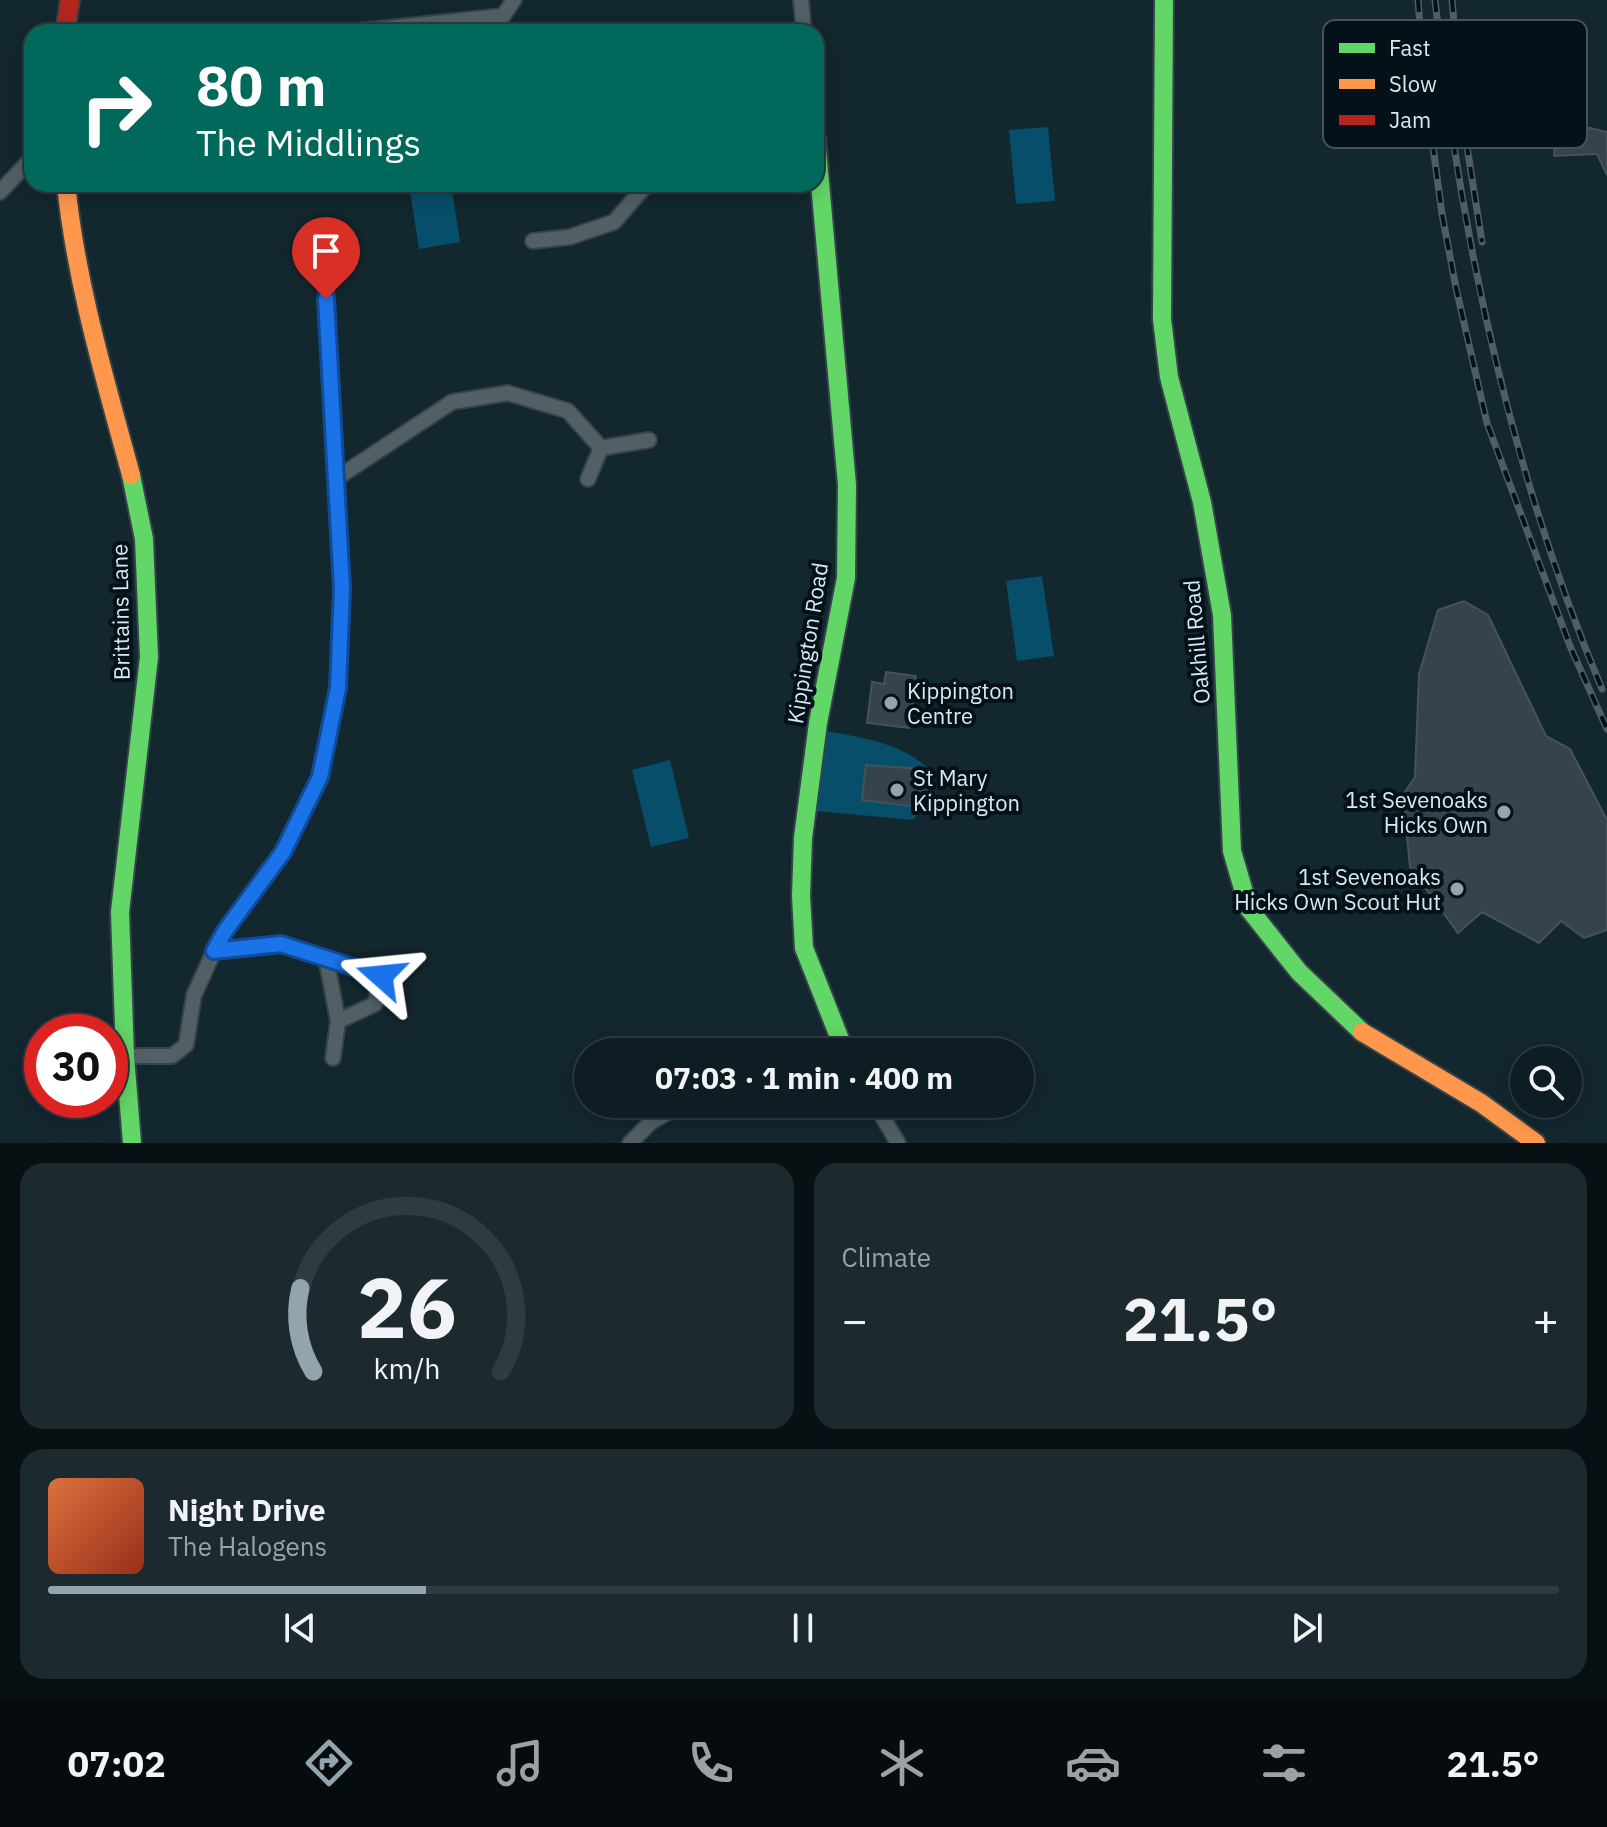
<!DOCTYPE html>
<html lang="en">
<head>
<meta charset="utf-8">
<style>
  body { margin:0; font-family:"IBM Plex Sans",sans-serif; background:#1c2a30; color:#f1f3f6; height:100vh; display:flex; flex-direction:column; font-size:30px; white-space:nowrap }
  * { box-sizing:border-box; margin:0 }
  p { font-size:26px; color:#9ba2a6 }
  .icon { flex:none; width:44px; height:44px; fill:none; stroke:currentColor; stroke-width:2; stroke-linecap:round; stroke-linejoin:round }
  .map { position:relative; height:1143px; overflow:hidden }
  .drawer { display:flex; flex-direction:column; gap:20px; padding:20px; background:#081013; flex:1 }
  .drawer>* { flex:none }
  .guide { position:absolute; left:24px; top:24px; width:800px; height:168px; border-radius:24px; box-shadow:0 4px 20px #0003,0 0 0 2px #2e3b41; background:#00695c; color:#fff; overflow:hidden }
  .fabs { position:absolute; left:1510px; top:1046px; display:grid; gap:16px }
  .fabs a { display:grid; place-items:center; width:72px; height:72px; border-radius:50%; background:#0e1d23; box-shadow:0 4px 20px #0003,0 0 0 2px #2e3b41; font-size:40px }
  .speed { position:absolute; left:24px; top:1014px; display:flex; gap:16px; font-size:40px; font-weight:700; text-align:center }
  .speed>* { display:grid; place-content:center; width:104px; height:104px; border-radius:50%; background:#0e1d23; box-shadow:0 4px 20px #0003,0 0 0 2px #2e3b41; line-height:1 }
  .speed .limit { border:12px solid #d22; background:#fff; color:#111 }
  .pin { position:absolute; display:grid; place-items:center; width:68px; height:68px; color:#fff; margin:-82px -34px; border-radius:50% 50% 50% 0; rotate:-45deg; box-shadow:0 0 8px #0007 }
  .pin .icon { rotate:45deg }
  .me { position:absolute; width:88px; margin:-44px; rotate:288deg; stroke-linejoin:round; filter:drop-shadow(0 0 6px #0008) }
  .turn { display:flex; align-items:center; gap:28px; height:168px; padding:0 40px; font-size:36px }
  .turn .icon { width:104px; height:104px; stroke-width:2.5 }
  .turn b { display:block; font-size:56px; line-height:68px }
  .big { font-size:60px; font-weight:800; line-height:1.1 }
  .drawer .tile { flex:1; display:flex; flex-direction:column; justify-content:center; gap:12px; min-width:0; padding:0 28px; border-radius:24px; background:#1c2a30 }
  .drawer .dial { align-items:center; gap:0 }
  .dial svg { height:208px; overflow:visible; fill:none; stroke:#2e3b41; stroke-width:7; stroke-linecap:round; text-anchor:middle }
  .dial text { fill:#f1f3f6; stroke:none }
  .song { display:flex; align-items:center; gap:24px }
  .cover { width:96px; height:96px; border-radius:12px; background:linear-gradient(135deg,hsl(20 70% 55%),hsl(10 70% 35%)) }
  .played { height:8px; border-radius:4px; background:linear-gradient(90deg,#92a5ae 25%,#2e3b41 25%) }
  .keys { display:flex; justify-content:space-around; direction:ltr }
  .heat { display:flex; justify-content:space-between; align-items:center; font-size:44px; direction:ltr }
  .drawer .tiles { flex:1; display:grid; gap:20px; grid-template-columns:1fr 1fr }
  .tile:last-child { grid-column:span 2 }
  .trip { position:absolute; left:574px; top:1038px; width:460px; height:80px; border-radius:40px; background:#0e1d23; box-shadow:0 4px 20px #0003,0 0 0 2px #2e3b41; font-weight:800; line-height:80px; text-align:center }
  .dock { display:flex; height:128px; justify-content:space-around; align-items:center; background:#060c0e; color:#9ba2a6 }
  .dock .icon { width:56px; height:56px }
  .dock .on { color:#92a5ae }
  .dock b { font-size:36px; color:#f1f3f6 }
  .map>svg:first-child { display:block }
  .green { fill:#074e6a }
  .building { fill:#36434c; stroke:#46525b; stroke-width:2 }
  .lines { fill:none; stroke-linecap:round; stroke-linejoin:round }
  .street-casing { stroke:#36434a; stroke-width:18 }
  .fast-casing { stroke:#36434a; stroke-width:22 }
  .slow-casing { stroke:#36434a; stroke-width:22 }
  .jam-casing { stroke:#36434a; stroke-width:22 }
  .street { stroke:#526066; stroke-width:14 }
  .fast { stroke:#63d668; stroke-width:18 }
  .slow { stroke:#ff974d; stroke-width:18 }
  .jam { stroke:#b3261e; stroke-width:18 }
  .rail-casing { stroke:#4f5e65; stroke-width:7 }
  .rail { stroke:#051119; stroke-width:4; stroke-dasharray:12; stroke-linecap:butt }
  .route-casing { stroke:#114b97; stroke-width:20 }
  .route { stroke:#1a73e8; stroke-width:14 }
  .poi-dot { fill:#92a5ae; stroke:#051119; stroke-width:3 }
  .labels { text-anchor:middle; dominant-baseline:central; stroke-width:8; stroke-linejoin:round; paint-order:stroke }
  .street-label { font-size:22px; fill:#d6e9f3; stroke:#051119 }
  .poi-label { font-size:22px; fill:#d6e9f3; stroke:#051119; text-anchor:start }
  .key { fill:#051119; stroke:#44525a; stroke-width:2 }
  .key-label { font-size:22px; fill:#d6e9f3 }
</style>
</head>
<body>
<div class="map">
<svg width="1607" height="1143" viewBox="0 0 1607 1143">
  <rect width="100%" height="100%" fill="#13272f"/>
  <!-- green -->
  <g class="green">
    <polygon points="1048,127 1055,201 1016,204 1009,130"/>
    <polygon points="409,184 451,184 460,242 419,249"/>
    <polygon points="1042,576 1054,656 1017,661 1006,581"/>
    <path d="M826,731C864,738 904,743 932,772C932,797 928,801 913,820L816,811Z"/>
    <polygon points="670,760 689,838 651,847 632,770"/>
  </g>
  <!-- building -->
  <g class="building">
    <polygon points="1556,120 1607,132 1607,175 1597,154 1554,156"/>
    <polygon points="1464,601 1488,615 1546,736 1570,749 1607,820 1607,930 1584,938 1561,921 1539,943 1482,912 1458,933 1410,867 1403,795 1415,777 1419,674 1438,610"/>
    <polygon points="886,672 916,676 909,728 867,723 872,682 884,684"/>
    <polygon points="866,765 921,769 921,781 932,782 930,797 919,797 918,807 862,800"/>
  </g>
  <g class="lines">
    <defs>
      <g id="street">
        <polyline points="801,0 804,32"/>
        <polyline points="349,32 503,16 514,0"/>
        <polyline points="0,192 32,158"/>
        <polyline points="533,241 570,237 614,222 647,184"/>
        <polyline points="601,448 649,440"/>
        <polyline points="337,478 452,402 508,393 568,411 601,448 588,479"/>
        <polyline points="214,951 281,944 326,958 338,1021 333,1058"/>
        <polyline points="326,958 381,976 375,1004 338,1021"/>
        <polyline points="125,1056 172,1056 186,1045 194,995 214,951 225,931 283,852 320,777 338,688 342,589 324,248"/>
        <polyline points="875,1104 898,1143"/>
        <polyline points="630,1143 651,1122 683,1104"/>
      </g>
      <g id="fast">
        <polyline points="1164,0 1162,319 1169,377 1202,502 1222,615 1232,851 1249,909 1299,972 1362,1032"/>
        <polyline points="816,138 847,485 846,578 818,723 803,838 801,896 804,948 845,1052"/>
        <polyline points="131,475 144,539 149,657 120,912 125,1056 132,1143"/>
      </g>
      <g id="slow">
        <path d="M66,184C76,283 105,379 131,475"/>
        <polyline points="1362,1032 1481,1103 1536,1143"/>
      </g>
      <polyline id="jam" points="65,32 70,0"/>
    </defs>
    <!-- street casing -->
    <use href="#street" class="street-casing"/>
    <!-- fast casing -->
    <use href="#fast" class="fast-casing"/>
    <!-- slow casing -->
    <use href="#slow" class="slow-casing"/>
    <!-- jam casing -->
    <use href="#jam" class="jam-casing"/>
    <!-- street -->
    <use href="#street" class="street"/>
    <!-- fast -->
    <use href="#fast" class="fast"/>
    <!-- slow -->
    <use href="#slow" class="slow"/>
    <!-- jam -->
    <use href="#jam" class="jam"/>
    <defs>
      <g id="rail">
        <polyline points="1418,0 1424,79 1442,214 1456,288 1487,423 1570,646 1607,729"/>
        <path d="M1435,0C1460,236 1510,470 1602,689"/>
        <polyline points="1452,0 1463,121 1482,242"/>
      </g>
    </defs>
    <!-- rail casing -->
    <use href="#rail" class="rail-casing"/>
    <!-- rail -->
    <use href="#rail" class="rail"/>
  </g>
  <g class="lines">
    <defs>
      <polyline id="route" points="326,299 342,589 338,688 320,777 283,852 225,931 214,951 281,944 381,976"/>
    </defs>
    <!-- route casing -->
    <use href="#route" class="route-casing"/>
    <!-- route -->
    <use href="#route" class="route"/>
  </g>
  <!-- markers -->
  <g class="poi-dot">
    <circle cx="891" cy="703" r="8"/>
    <circle cx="897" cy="790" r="8"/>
    <circle cx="1504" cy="812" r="8"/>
    <circle cx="1457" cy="889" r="8"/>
  </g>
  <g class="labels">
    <!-- street labels -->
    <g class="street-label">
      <text transform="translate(120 612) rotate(-91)">Brittains Lane</text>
      <text transform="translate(1196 642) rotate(-95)">Oakhill Road</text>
      <text transform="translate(807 643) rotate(-81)">Kippington Road</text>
    </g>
    <!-- poi labels -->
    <g class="poi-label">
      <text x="907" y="690">Kippington<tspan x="907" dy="25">Centre</tspan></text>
      <text x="913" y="777">St Mary<tspan x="913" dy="25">Kippington</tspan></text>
      <text x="1488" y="799" text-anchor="end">1st Sevenoaks<tspan x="1488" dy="25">Hicks Own</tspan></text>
      <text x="1441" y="876" text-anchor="end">1st Sevenoaks<tspan x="1441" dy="25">Hicks Own Scout Hut</tspan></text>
    </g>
  </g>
  <!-- legend -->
  <rect x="1323" y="20" width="264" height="128" rx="12" class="key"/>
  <rect x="1339" y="43" width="36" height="10" fill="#63d668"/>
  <rect x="1339" y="79" width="36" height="10" fill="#ff974d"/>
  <rect x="1339" y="115" width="36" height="10" fill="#b3261e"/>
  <g class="key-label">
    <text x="1389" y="56">Fast</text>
    <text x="1389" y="92">Slow</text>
    <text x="1389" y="128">Jam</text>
  </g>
</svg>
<div class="fabs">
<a><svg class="icon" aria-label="search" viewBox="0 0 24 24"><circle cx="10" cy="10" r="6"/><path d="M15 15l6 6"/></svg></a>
</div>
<div class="speed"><div class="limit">30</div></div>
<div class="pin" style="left:326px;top:299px;background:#d93025"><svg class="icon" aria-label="arrive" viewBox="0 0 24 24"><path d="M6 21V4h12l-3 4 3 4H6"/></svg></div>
<svg class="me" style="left:381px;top:976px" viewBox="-20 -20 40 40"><path d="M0-17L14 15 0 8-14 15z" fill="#1a73e8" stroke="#fff" stroke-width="4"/></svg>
<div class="trip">07:03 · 1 min · 400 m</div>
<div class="guide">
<div class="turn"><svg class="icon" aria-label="right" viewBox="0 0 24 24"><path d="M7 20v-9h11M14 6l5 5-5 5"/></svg><div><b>80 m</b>The Middlings</div></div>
</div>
</div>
<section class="drawer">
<div class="tiles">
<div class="tile dial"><svg viewBox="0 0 100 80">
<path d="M14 69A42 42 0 1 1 86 69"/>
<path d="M14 69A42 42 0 0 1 9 37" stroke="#92a5ae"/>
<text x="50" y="56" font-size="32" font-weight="700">26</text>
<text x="50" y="72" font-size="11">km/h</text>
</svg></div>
<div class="tile"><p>Climate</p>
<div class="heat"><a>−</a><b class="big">21.5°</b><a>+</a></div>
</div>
<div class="tile">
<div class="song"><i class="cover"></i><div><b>Night Drive</b><p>The Halogens</p></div></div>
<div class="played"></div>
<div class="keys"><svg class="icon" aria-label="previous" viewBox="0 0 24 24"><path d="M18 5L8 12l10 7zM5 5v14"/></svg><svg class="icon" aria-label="pause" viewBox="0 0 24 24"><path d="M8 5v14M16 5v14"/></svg><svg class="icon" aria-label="next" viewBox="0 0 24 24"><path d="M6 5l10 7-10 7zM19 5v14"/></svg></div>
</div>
</div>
</section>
<nav class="dock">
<b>07:02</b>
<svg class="icon on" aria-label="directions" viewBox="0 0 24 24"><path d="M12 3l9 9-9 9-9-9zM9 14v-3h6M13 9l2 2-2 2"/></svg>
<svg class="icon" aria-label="music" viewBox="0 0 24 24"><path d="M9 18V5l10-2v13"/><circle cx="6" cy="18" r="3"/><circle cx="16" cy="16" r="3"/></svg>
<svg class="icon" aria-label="phone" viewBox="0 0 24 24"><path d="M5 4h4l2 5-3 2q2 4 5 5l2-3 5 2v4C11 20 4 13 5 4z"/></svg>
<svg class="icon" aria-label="climate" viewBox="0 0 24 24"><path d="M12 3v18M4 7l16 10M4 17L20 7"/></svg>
<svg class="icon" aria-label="car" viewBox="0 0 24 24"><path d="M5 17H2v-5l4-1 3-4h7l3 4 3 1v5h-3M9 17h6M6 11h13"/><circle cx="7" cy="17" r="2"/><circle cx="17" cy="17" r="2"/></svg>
<svg class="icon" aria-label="filters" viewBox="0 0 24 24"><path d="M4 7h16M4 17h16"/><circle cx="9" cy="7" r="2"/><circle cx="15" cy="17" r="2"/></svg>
<b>21.5°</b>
</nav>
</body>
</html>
